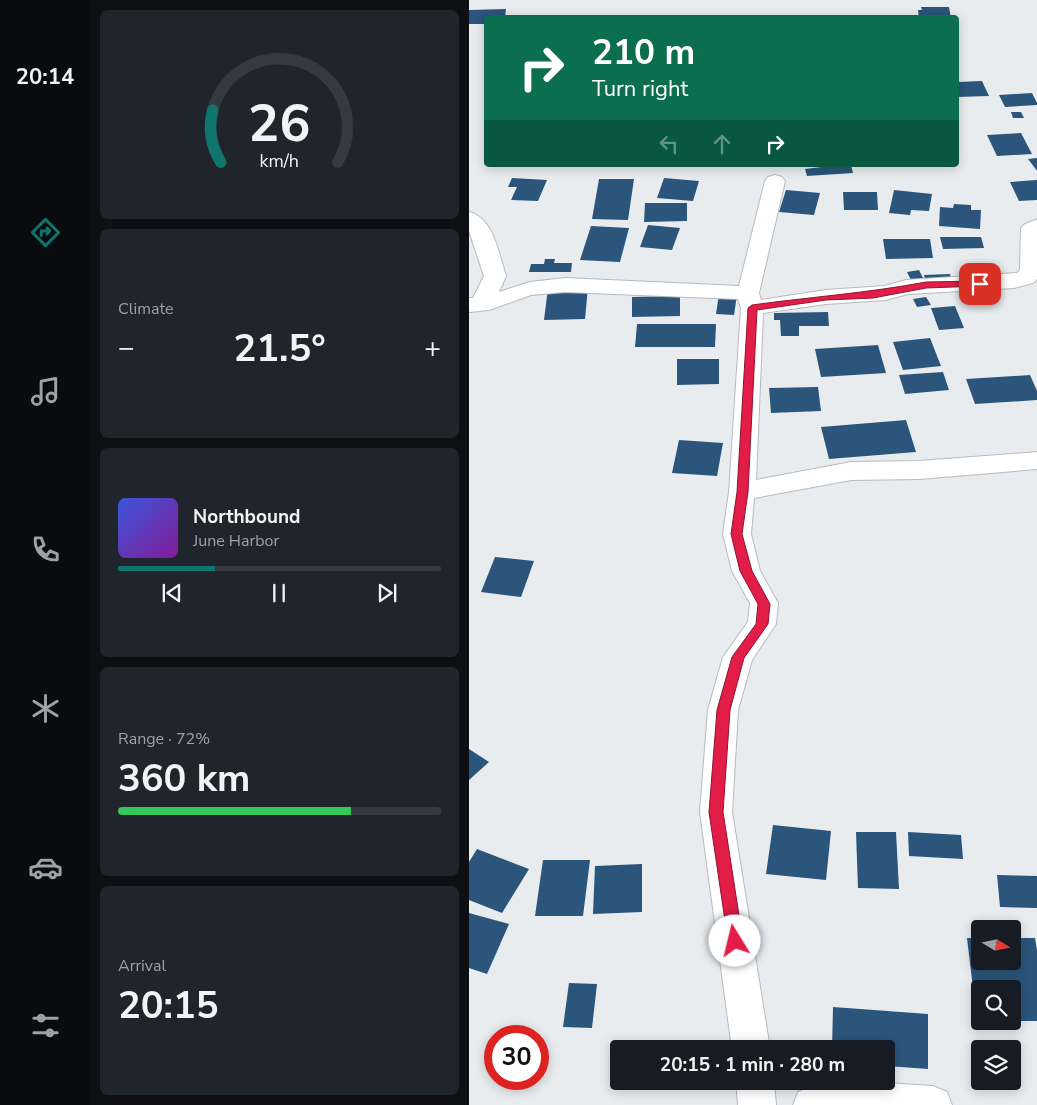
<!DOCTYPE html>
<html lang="en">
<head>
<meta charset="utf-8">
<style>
  body { margin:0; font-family:"Nunito Sans",sans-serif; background:#20242c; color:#f1f3f6; height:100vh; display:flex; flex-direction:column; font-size:19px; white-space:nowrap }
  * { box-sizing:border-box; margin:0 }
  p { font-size:16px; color:#9ea1a6 }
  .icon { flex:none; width:28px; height:28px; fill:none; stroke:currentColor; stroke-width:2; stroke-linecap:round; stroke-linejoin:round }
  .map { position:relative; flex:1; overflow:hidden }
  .sheet { display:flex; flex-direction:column; gap:10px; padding:10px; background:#0d0f14; width:379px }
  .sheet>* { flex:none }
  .guide { position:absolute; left:15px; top:15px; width:475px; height:152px; border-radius:5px; box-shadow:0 2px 12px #0003; background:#0b6e4f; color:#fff; overflow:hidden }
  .needle { width:32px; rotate:100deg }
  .controls { position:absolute; left:502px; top:920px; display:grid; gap:10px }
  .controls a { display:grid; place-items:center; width:50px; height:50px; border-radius:5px; background:#171b24; box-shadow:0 2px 12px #0003; font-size:25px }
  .speed { position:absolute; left:15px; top:1025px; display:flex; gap:10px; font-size:25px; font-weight:700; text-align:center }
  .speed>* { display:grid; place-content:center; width:65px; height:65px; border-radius:50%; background:#171b24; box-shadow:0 2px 12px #0003; line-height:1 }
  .speed .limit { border:8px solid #d22; background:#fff; color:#111 }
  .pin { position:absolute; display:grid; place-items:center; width:42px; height:42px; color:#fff; margin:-21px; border-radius:10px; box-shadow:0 2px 8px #0006 }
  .me { position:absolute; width:55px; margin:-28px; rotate:351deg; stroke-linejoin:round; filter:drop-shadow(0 0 4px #0008) }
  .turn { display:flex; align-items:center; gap:18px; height:105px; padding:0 25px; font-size:22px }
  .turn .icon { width:65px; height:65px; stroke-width:2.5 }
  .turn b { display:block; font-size:35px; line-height:42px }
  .lanes { display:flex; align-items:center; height:48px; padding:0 25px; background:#0003; justify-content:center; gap:25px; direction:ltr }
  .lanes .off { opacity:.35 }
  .big { font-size:38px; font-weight:700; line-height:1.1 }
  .sheet .card { flex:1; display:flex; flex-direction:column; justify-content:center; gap:8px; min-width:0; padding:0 18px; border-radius:8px; background:#20242c }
  .sheet .dial { align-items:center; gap:0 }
  .dial svg { height:130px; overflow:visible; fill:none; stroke:#363941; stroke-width:7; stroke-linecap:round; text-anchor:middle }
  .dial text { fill:#f1f3f6; stroke:none }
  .song { display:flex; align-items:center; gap:15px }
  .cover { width:60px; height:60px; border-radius:8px; background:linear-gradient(135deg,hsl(230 70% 55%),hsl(290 70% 35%)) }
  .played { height:5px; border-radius:2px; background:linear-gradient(90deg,#0f766e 30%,#363941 30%) }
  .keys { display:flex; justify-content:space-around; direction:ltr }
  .heat { display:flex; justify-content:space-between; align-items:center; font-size:28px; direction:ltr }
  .charge { height:8px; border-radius:4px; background:linear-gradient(90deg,#34c759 72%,#363941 0) }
  .trip { position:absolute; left:141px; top:1040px; width:285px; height:50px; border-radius:5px; background:#171b24; box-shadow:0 2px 12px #0003; font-weight:700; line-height:50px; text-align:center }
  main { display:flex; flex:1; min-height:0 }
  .dock { display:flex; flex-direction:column; width:90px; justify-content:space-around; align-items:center; background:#090b0e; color:#9ea1a6 }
  .dock .icon { width:35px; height:35px }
  .dock .selected { color:#0f766e }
  .dock b { font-size:22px; color:#f1f3f6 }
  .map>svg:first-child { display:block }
  .building { fill:#2b557b }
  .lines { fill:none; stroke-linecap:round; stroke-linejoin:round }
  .minor-casing { stroke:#b7babe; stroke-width:2 }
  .minor { fill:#fff; fill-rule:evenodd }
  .route { fill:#e11d48; stroke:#92132f }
</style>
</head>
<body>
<main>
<nav class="dock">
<b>20:14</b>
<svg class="icon selected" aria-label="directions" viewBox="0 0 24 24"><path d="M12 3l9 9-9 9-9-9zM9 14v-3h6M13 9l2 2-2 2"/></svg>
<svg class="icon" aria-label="music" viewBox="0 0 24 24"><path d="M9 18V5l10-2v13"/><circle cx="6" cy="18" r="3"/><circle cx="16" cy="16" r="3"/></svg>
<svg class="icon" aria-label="phone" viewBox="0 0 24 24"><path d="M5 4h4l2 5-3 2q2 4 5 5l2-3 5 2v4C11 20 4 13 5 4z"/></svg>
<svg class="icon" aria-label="climate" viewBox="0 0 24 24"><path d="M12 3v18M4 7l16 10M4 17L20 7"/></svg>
<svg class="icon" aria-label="car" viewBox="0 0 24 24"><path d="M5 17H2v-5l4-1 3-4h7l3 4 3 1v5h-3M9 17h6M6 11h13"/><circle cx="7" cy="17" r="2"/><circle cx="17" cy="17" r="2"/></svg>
<svg class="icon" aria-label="filters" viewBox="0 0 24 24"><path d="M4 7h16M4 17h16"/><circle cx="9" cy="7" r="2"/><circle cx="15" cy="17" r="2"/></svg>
</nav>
<section class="sheet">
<div class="card dial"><svg viewBox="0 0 100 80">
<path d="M14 69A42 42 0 1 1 86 69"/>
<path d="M14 69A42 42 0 0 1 9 37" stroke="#0f766e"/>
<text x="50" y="56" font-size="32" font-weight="700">26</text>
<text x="50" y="72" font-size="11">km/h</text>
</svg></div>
<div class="card"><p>Climate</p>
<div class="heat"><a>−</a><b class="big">21.5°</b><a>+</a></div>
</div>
<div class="card">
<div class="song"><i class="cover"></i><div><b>Northbound</b><p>June Harbor</p></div></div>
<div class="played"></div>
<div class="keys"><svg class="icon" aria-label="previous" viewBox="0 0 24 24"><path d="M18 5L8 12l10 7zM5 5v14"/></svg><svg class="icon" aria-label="pause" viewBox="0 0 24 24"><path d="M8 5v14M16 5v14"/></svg><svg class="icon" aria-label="next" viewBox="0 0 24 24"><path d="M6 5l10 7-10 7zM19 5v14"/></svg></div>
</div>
<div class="card"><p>Range · 72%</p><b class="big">360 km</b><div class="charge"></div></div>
<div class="card"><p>Arrival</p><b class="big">20:15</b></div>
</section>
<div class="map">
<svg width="569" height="1105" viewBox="0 0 569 1105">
  <rect width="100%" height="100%" fill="#e8ecef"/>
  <!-- building -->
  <g class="building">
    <polygon points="452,7 480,7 482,18 450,18 449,10 453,10"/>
    <polygon points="37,9 36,18 18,18 18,24 0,24 0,10"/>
    <polygon points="513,81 520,96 488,97 488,82"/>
    <polygon points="563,93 569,105 536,107 530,95"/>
    <polygon points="542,112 552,112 555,118 544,118"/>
    <polygon points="552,133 563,154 528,156 518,135"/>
    <polygon points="569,158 569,172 559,159"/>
    <polygon points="370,165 382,165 384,173 338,176 336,169"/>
    <polygon points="43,178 78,180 69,201 42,200 48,187 39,187"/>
    <polygon points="195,178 230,181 224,201 188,198"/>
    <polygon points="130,179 165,179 159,220 123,219"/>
    <polygon points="569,180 569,200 550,201 541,182"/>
    <polygon points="317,190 351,193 345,215 310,212"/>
    <polygon points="425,190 463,194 460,211 442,210 441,215 420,213"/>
    <polygon points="374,192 408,192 409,210 375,210"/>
    <polygon points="176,203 218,203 218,221 175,222"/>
    <polygon points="485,204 502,205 502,210 512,210 511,229 470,226 471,207 484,208"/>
    <polygon points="179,225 211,228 203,250 171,247"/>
    <polygon points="122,226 160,228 151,262 111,260"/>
    <polygon points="471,237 512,237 515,248 474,249"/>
    <polygon points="414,239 461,239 464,258 417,259"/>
    <polygon points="76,259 86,259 85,263 103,263 102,272 60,272 62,264 75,264"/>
    <polygon points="450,270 454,278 442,280 438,272"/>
    <polygon points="481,274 483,282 457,284 455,275"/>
    <polygon points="119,287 116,319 75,320 79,288"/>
    <polygon points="250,294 268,295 265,315 247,314"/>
    <polygon points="211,296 211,316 163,317 163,297"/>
    <polygon points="457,297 462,305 448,307 444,299"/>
    <polygon points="486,306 495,328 470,330 462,308"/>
    <polygon points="359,312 360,326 330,326 330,336 312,336 311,320 305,320 305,313"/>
    <polygon points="168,324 247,324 246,347 166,347"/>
    <polygon points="461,338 472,366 434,370 424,342"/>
    <polygon points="409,345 417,373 352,377 346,349"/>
    <polygon points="208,359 250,359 250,384 208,385"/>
    <polygon points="474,372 480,390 436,394 430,375"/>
    <polygon points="561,375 569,393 569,400 506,404 497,379"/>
    <polygon points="349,387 352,411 302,413 300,388"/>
    <polygon points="437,420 447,452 360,459 352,427"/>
    <polygon points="210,440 254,443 248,476 203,473"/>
    <polygon points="26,557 65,561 52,597 12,592"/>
    <polygon points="0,749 20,762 0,780"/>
    <polygon points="304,825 362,831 357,880 297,874"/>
    <polygon points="387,832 427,832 430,889 389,888"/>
    <polygon points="439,832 492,835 494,859 440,856"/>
    <polygon points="8,849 60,869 33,913 0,900 0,862"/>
    <polygon points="74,860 121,860 114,916 66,916"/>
    <polygon points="173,864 173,912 124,914 126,866"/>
    <polygon points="528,875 569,876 569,908 531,907"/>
    <polygon points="0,913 40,924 18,974 0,968"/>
    <polygon points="498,938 511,938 511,961 544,961 544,938 566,938 569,956 569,1021 544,1021 544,989 511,989 511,1021 508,1021"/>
    <polygon points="100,983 128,984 123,1028 94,1027"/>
    <polygon points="364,1007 459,1014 459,1069 418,1066 418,1049 363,1049"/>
  </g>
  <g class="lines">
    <defs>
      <g id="minor">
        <path d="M306,175L313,177L316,181L290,293L292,300L357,290L415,286L437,280L548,273L551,270L552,228L556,224L569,219V278L564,283L545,288L439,294L416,300L357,304L294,313L287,480L382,462L450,461L569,452V469L450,479L382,480L285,498L282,534L291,571L309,603L307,624L283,660L269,710L263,812L301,1049H263L231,812L239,710L254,657L279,622L281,603L263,571L254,534L260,492L272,308L269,299L96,292L62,295L20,310L0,312V298H4L15,276L0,231V212C25,218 30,255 37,276L30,292L61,282L96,278L270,286L296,181L299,177Z"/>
        <polygon points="267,1081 305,1081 307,1105 269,1105"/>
        <polygon points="384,1081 464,1086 478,1092 483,1105 324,1105 329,1092 348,1084"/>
      </g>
    </defs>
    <!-- minor casing -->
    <use href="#minor" class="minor-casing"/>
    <!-- minor -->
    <use href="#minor" class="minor"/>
  </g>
  <!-- route -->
  <path class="route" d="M457,282L511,281L515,284L511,286L457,288L404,298L357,300L288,310L279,492L273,534L283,571L301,604L299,624L275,658L261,710L254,812L274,941L272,946L266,947L261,946L259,941L240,812L248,710L263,657L287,624L289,604L271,571L262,534L268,492L279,308L283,305C341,297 399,293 457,282Z"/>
</svg>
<div class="controls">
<a><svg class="needle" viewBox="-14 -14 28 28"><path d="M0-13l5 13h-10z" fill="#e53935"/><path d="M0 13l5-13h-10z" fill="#9ea1a6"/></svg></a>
<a><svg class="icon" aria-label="search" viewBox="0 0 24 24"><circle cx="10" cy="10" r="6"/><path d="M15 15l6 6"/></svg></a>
<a><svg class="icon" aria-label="layers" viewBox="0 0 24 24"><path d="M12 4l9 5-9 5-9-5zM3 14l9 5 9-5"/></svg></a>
</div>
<div class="speed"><div class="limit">30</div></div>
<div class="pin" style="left:511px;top:284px;background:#d93025"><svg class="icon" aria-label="arrive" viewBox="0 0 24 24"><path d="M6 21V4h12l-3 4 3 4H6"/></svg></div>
<svg class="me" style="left:266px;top:941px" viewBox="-20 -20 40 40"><circle r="19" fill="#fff"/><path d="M0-13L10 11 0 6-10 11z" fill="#e11d48"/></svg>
<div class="trip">20:15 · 1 min · 280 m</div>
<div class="guide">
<div class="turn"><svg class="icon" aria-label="right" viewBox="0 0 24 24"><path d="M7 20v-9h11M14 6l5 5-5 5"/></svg><div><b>210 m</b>Turn right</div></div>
<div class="lanes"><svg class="icon off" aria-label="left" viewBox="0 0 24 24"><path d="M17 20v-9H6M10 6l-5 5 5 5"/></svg><svg class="icon off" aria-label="ahead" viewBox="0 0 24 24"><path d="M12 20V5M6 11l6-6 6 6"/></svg><svg class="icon" aria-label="right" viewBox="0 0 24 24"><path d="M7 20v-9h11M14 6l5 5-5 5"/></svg></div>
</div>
</div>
</main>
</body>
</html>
